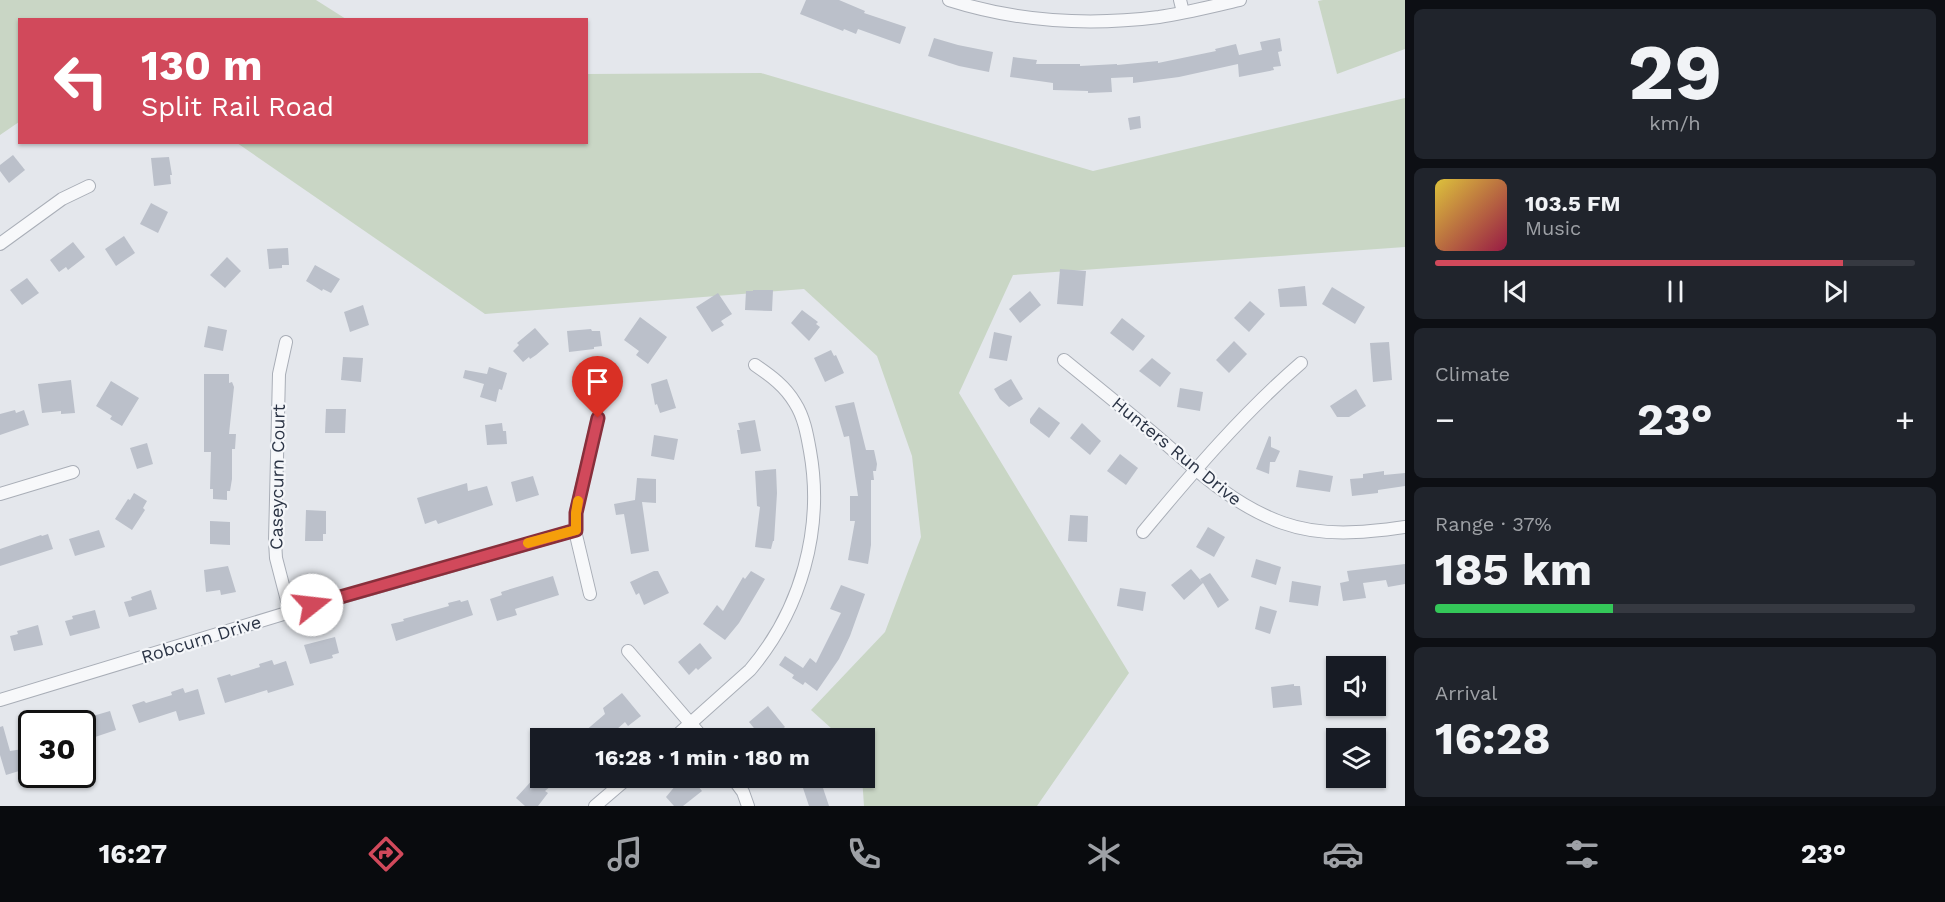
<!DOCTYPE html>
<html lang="en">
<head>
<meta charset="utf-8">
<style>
  body { margin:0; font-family:"Work Sans",sans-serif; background:#20242c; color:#f1f3f6; height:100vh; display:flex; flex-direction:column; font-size:22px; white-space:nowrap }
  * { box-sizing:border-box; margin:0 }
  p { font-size:20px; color:#9ea1a6 }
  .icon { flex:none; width:33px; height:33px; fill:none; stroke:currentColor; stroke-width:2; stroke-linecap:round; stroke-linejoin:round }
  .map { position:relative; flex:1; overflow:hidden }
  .details { display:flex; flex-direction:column; gap:9px; padding:9px; background:#0d0f14; width:540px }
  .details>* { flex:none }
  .guide { position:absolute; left:18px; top:18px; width:570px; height:126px; border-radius:0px; box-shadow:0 2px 4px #0004; background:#d1495b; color:#fff; overflow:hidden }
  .controls { position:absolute; left:1326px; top:656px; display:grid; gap:12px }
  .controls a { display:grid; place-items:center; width:60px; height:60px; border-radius:0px; background:#171b24; box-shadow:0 2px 4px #0004; font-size:30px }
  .speed { position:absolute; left:18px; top:710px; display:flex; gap:12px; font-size:30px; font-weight:700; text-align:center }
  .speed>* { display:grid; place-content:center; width:78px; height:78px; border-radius:50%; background:#171b24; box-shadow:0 2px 4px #0004; line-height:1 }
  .speed .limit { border:3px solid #111; border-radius:9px; background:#fff; color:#111 }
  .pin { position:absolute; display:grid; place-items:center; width:51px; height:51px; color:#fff; margin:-62px -26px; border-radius:50% 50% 50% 0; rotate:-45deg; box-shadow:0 0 6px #0007 }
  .pin .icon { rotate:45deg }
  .me { position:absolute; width:66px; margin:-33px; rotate:74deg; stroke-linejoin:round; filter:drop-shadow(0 0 4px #0008) }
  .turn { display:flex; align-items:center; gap:21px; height:126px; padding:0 24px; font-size:27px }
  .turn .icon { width:78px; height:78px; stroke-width:2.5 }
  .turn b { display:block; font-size:42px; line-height:51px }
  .big { font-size:45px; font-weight:700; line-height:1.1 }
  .details .card { flex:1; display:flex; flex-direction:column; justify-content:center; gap:9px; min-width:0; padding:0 21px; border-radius:9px; background:#20242c }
  .details .dial { align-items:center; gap:0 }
  .dial b { font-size:78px; line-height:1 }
  .song { display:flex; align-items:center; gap:18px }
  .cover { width:72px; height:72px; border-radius:9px; background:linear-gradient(135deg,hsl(50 70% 55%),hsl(340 70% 35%)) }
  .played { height:6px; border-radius:3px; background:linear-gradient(90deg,#d1495b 85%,#363941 85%) }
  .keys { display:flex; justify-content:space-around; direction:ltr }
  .heat { display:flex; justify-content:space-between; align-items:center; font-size:33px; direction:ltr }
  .charge { height:9px; border-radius:4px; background:linear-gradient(90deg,#34c759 37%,#363941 0) }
  .trip { position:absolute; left:530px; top:728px; width:345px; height:60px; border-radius:0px; background:#171b24; box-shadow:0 2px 4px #0004; font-weight:700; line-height:60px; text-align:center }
  .tabs { display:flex; height:96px; justify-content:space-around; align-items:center; background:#090b0e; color:#9ea1a6 }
  .tabs .icon { width:42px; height:42px }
  .tabs .active { color:#d1495b }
  .tabs b { font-size:27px; color:#f1f3f6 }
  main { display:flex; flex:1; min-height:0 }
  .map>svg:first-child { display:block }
  .green { fill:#c9d6c5 }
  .building { fill:#bbc0ca }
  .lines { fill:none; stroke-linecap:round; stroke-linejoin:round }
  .minor-casing { stroke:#a9aeb7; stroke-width:14 }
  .minor { stroke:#f7f8fa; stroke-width:12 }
  .route-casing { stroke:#882f3b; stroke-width:15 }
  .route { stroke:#d1495b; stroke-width:10 }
  .slow { stroke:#f59e0b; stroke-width:10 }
  .labels { text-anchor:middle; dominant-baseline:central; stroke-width:4.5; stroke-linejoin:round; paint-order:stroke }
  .street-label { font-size:18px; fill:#2b3445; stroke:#f4f6f9 }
</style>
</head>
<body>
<main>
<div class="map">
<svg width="1405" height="806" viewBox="0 0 1405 806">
  <rect width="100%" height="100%" fill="#e4e7ec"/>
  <!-- green -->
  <g class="green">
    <polygon points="0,0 316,0 346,19 20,20 19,122 0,135"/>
    <polygon points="1323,0 1405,0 1405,49 1337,74 1318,1"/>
    <polygon points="761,73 1093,171 1405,98 1405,247 1013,275 959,393 1129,673 1037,806 864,806 862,777 864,777 864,738 842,738 811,710 885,632 921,537 912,456 877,356 804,289 485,314 237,143 586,142 587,74"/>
  </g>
  <!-- building -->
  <g class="building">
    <polygon points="806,0 839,0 865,11 864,13 906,27 900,44 858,29 856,34 844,29 843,31 800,14"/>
    <polygon points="934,38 958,45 993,52 989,72 959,66 928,56"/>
    <polygon points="1280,38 1282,51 1278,52 1281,66 1273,67 1274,70 1239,77 1238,64 1179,77 1133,83 1133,77 1111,78 1112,92 1088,93 1088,91 1053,90 1053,83 1010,77 1013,57 1037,60 1036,64 1080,64 1080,66 1117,64 1117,65 1158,61 1158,63 1216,51 1215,49 1236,44 1239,55 1262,50 1260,42"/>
    <polygon points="1140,116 1141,128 1130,130 1128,118"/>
    <polygon points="13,155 25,170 9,183 0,171 0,165"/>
    <polygon points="169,157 172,175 170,175 171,184 154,186 151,158"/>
    <polygon points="151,203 168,212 158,233 140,224"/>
    <polygon points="124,236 135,253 116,266 105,249"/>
    <polygon points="73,242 85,257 68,270 66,267 59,272 50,260"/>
    <polygon points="288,248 289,265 282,265 282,268 269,269 267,249"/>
    <polygon points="227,257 241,271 225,288 210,275"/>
    <polygon points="315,265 340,279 331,293 323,289 322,291 306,281"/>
    <polygon points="1060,269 1086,271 1083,306 1057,304"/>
    <polygon points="27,278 39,293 22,305 10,290"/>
    <polygon points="1305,286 1307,306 1280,307 1278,289"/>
    <polygon points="1332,287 1365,307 1355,324 1322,304"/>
    <polygon points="753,290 773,290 772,311 745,310 746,291 753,291"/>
    <polygon points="1030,291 1041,305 1020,323 1009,309"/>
    <polygon points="718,293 732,314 721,321 724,325 712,332 696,307"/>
    <polygon points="1250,301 1265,314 1249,332 1234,318"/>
    <polygon points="363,305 369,325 350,332 344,312"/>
    <polygon points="802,310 818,322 816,324 820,327 809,341 791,323"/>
    <polygon points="640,317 667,337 648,364 636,355 639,351 624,340"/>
    <polygon points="1122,318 1145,336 1133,351 1110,333"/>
    <polygon points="208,326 227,330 223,351 204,347"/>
    <polygon points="535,328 549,344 536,355 530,359 529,357 523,362 513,351 519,345 517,343"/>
    <polygon points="591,329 592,331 600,331 602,346 594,347 594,349 569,352 567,331"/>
    <polygon points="994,332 1012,336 1007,361 989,358"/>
    <polygon points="1234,341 1247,354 1229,373 1216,360"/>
    <polygon points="1389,342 1392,380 1373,382 1370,343"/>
    <polygon points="831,350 834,356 836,355 844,373 825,382 814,358"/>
    <polygon points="343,357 363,358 361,382 341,380"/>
    <polygon points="1152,358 1171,373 1160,387 1139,371"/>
    <polygon points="489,367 507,373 502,390 499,389 496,402 480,397 484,384 463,378 465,370 487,374"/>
    <polygon points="204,374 229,374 229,383 232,382 234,387 229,434 236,434 235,449 232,449 232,479 230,491 227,491 227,500 213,499 213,489 210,489 211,452 204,452"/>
    <polygon points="667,379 676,408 660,413 657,404 655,405 651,384"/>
    <polygon points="1011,379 1023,399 1009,407 1000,399 994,389"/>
    <polygon points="71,380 75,413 61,414 61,411 42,413 38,384"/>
    <polygon points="111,381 139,398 122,426 110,419 112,416 96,406"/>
    <polygon points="1180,388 1203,392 1200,411 1177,407"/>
    <polygon points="1356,389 1366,406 1349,417 1337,417 1330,406"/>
    <polygon points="854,402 866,450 874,450 877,464 876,471 873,471 874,480 871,480 871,545 868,564 848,560 855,521 850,521 850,496 858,496 849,436 844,437 835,406"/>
    <polygon points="1039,407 1060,423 1049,438 1030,423 1030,419"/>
    <polygon points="326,409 346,409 345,433 325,433"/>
    <polygon points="15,410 16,413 24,410 29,425 0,435 0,414"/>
    <polygon points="755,420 761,451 741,454 737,430 740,430 738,423"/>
    <polygon points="502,423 503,431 506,431 507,444 487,445 485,425"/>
    <polygon points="1082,423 1101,441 1090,455 1070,438"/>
    <polygon points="654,435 678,439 674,460 651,456"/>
    <polygon points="1269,436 1271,437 1271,447 1280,451 1275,462 1270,462 1269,474 1256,469"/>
    <polygon points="147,443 153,464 137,469 130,448"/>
    <polygon points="1120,454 1138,468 1126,485 1107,471"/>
    <polygon points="776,469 777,493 774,541 773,541 771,549 755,547 760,507 757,506 755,471"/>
    <polygon points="1299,470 1333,476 1330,492 1296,487"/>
    <polygon points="1384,471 1384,475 1405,473 1405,486 1378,490 1378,493 1352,496 1350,479 1363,478 1363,474"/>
    <polygon points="533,476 539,495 516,502 511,482"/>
    <polygon points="637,478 656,479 656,503 642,502 649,551 631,554 624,514 616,515 614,504 635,500"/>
    <polygon points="467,483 468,491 487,486 493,505 438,524 436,520 425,524 417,498"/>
    <polygon points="134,493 147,501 143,508 145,510 132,530 115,519 128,499 130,500"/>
    <polygon points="306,510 326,511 326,534 323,534 323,541 305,541"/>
    <polygon points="1070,515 1088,516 1087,542 1068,541"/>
    <polygon points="210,521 230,522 230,545 210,544"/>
    <polygon points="1208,527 1225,537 1214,557 1196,547"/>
    <polygon points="99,530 105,547 75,556 69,539"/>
    <polygon points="48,534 53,549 0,566 0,549 41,535 42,536"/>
    <polygon points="1256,559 1281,567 1276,585 1251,577"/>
    <polygon points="1405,564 1405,584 1388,587 1386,580 1363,583 1366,598 1343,601 1340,583 1349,581 1347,571"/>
    <polygon points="228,566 236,592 221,595 220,590 206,592 204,570"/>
    <polygon points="1191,569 1202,582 1200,579 1210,573 1229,600 1218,608 1203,583 1184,600 1171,585"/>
    <polygon points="654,571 658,571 669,593 644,605 639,593 636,595 630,582"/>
    <polygon points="751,571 765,579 739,623 725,640 703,624 717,605 723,611 743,577 745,579"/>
    <polygon points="553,576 559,595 515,609 517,615 497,621 490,599 502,595 501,592"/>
    <polygon points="1292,581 1321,586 1318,606 1289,602"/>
    <polygon points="841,585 865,594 850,636 839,659 817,691 805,682 803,685 792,678 794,675 779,665 785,656 803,668 810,658 816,663 841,613 830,609"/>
    <polygon points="1120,588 1146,592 1143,611 1117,606"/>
    <polygon points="151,590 157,609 129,617 124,602 132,600 131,597"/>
    <polygon points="460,600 461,602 468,600 473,615 396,641 391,624 404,621 403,619 449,606 448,603"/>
    <polygon points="1260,606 1277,611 1270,634 1255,629"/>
    <polygon points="95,610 100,628 70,636 65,621 73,619 72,616"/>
    <polygon points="38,625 43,645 14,651 10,636 18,634 17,631"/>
    <polygon points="335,637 339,653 332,655 333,658 310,664 304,645"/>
    <polygon points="700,643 712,658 698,670 696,668 689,675 678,662"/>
    <polygon points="272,660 274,665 286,661 294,685 268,693 267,690 225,703 217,678 230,674 231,676 260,667 259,664"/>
    <polygon points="1294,684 1294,686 1300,686 1302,705 1273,708 1271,687"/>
    <polygon points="183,688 185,693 198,689 205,714 179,721 176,711 139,723 132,705 144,701 146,703 172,695 171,692"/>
    <polygon points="622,693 641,716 628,726 625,722 607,738 577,738 605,714 603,708"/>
    <polygon points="768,706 785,727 771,738 762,738 749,722"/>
    <polygon points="110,711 116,730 92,738 86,718"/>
    <polygon points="3,726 10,751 23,749 29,768 6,775 0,755 0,727"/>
    <polygon points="535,777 561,777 545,791 548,793 538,806 525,806 516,798"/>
    <polygon points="687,777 691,777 702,791 683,806 674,806 666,797 676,785"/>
    <polygon points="821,782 829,806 809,806 803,788"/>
  </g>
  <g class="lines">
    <defs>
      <g id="minor">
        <path d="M949,0C1018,22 1087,26 1159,17C1186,13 1213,6 1240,0"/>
        <polyline points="1180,0 1183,12"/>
        <polyline points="0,244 62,199 89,186"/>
        <polyline points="286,342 279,374 275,541 276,558 290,612"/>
        <path d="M1064,360C1096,386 1128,412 1159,438C1197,471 1235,506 1283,523C1322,537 1364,533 1405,527"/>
        <polyline points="0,494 73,472"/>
        <path d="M1143,532C1192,473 1243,413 1301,363"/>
        <polyline points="590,594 576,535 576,512 598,418"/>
        <polyline points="628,651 703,738"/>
        <polyline points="0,700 290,612 576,530"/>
        <path d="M674,738L750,670C801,610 824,529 810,451C807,434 804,417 795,403C785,386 771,376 755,365"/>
        <polyline points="732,777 743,792 748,806"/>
        <polyline points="595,806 629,777"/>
      </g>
    </defs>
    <!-- minor casing -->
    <use href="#minor" class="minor-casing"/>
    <!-- minor -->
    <use href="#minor" class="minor"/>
  </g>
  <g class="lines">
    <defs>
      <polyline id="route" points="312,605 576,530 576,513 598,418"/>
    </defs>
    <!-- route casing -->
    <use href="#route" class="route-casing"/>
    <!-- route -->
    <use href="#route" class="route"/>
    <!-- slow -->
    <polyline class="slow" points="528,543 576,530 576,513 578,501"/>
  </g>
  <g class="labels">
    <!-- street labels -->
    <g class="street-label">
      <text transform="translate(1177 451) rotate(39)">Hunters Run Drive</text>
      <text transform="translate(277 477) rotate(-89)">Caseycurn Court</text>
      <text transform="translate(201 639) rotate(-17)">Robcurn Drive</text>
    </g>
  </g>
</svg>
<div class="controls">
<a><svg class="icon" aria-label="sound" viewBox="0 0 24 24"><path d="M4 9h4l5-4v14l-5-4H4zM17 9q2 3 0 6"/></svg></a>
<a><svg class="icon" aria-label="layers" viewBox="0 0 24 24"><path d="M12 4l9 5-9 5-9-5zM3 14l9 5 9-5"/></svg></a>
</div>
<div class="speed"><div class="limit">30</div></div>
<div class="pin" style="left:598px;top:418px;background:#d93025"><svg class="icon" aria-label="arrive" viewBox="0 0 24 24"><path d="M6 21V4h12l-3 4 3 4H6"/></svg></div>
<svg class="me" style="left:312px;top:605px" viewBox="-20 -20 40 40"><circle r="19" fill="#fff"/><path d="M0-13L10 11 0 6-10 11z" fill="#d1495b"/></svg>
<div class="trip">16:28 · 1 min · 180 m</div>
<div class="guide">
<div class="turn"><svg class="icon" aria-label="left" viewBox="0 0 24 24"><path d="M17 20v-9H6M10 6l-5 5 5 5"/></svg><div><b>130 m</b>Split Rail Road</div></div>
</div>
</div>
<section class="details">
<div class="card dial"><b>29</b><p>km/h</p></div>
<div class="card">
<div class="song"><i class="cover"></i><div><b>103.5 FM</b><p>Music</p></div></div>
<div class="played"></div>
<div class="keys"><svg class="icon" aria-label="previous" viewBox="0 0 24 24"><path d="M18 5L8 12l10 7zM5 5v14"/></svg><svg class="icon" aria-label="pause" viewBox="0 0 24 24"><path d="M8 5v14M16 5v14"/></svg><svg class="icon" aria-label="next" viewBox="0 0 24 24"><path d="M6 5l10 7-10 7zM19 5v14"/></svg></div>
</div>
<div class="card"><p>Climate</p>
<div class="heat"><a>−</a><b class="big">23°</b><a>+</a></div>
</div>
<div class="card"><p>Range · 37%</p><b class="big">185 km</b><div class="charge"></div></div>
<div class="card"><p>Arrival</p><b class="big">16:28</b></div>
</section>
</main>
<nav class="tabs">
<b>16:27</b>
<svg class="icon active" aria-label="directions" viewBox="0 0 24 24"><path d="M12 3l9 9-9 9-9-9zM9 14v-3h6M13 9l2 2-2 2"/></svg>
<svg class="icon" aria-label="music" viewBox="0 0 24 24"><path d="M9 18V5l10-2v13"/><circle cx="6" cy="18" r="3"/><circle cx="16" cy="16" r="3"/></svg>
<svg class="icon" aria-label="phone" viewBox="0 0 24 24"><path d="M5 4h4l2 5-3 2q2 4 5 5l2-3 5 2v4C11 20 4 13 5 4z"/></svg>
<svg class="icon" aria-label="climate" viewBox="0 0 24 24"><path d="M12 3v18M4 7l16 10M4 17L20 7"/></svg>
<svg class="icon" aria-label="car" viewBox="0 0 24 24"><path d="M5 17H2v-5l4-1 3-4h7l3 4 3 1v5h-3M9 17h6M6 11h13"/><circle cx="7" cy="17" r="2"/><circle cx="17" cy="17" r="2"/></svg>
<svg class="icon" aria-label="filters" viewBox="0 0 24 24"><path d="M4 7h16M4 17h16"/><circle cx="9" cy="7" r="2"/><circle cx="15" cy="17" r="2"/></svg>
<b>23°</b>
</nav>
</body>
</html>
